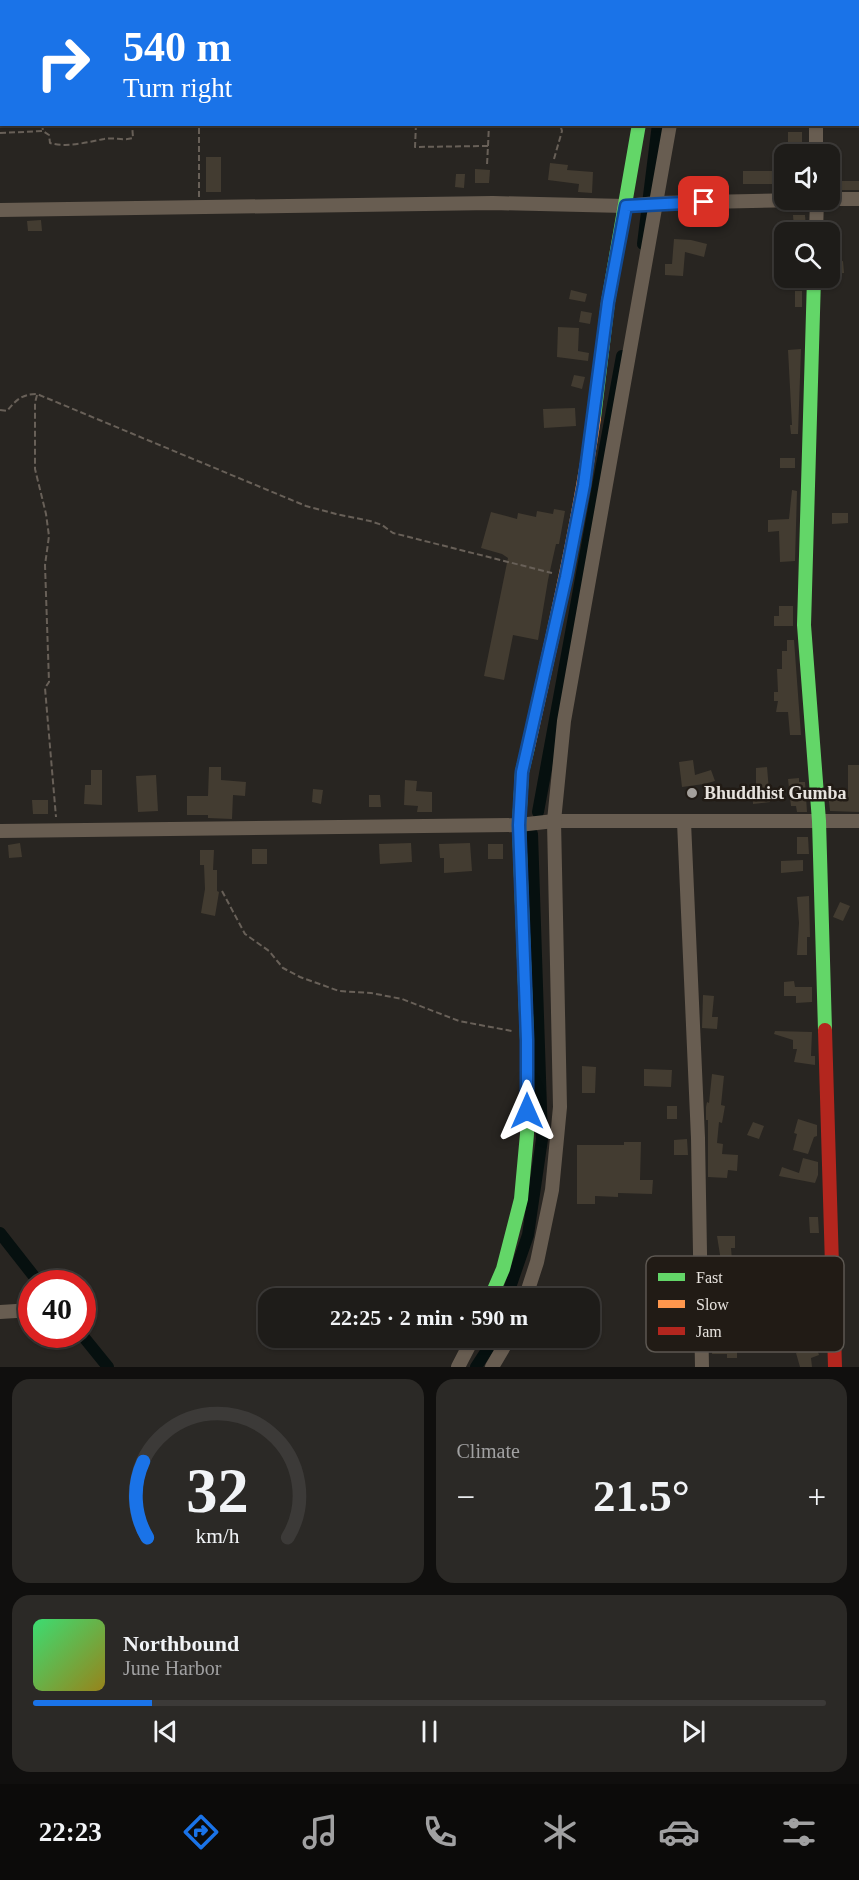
<!DOCTYPE html>
<html lang="en">
<head>
<meta charset="utf-8">
<style>
  body { margin:0; font-family:"Times New Roman",serif; background:#2b2926; color:#f1f3f6; height:100vh; display:flex; flex-direction:column; font-size:22px; white-space:nowrap }
  * { box-sizing:border-box; margin:0 }
  p { font-size:20px; color:#a1a1a2 }
  .icon { flex:none; width:33px; height:33px; fill:none; stroke:currentColor; stroke-width:2; stroke-linecap:round; stroke-linejoin:round }
  .map { position:relative; height:1367px; overflow:hidden }
  .details { display:flex; flex-direction:column; gap:12px; padding:12px; background:#100f0e; flex:1 }
  .details>* { flex:none }
  .guide { position:absolute; left:0px; top:0px; width:860px; height:126px; box-shadow:0 2px 4px #0004,0 0 0 2px #3c3a38; background:#1a73e8; color:#fff; overflow:hidden }
  .controls { position:absolute; left:774px; top:144px; display:grid; gap:12px }
  .controls a { display:grid; place-items:center; width:66px; height:66px; border-radius:12px; background:#1e1c19; box-shadow:0 2px 4px #0004,0 0 0 2px #3c3a38; font-size:30px }
  .speed { position:absolute; left:18px; top:1270px; display:flex; gap:12px; font-size:30px; font-weight:700; text-align:center }
  .speed>* { display:grid; place-content:center; width:78px; height:78px; border-radius:50%; background:#1e1c19; box-shadow:0 2px 4px #0004,0 0 0 2px #3c3a38; line-height:1 }
  .speed .limit { border:9px solid #d22; background:#fff; color:#111 }
  .pin { position:absolute; display:grid; place-items:center; width:51px; height:51px; color:#fff; margin:-26px; border-radius:12px; box-shadow:0 3px 9px #0006 }
  .me { position:absolute; width:66px; margin:-33px; rotate:0deg; stroke-linejoin:round; filter:drop-shadow(0 0 4px #0008) }
  .turn { display:flex; align-items:center; gap:21px; height:126px; padding:0 24px; font-size:27px }
  .turn .icon { width:78px; height:78px; stroke-width:2.5 }
  .turn b { display:block; font-size:42px; line-height:51px }
  .big { font-size:45px; font-weight:700; line-height:1.1 }
  .details .card { flex:1; display:flex; flex-direction:column; justify-content:center; gap:9px; min-width:0; padding:0 21px; border-radius:18px; background:#2b2926 }
  .details .dial { align-items:center; gap:0 }
  .dial svg { height:156px; overflow:visible; fill:none; stroke:#3c3a38; stroke-width:7; stroke-linecap:round; text-anchor:middle }
  .dial text { fill:#f1f3f6; stroke:none }
  .song { display:flex; align-items:center; gap:18px }
  .cover { width:72px; height:72px; border-radius:9px; background:linear-gradient(135deg,hsl(140 70% 55%),hsl(50 70% 35%)) }
  .played { height:6px; border-radius:3px; background:linear-gradient(90deg,#1a73e8 15%,#3c3a38 15%) }
  .keys { display:flex; justify-content:space-around; direction:ltr }
  .heat { display:flex; justify-content:space-between; align-items:center; font-size:33px; direction:ltr }
  .details .tiles { flex:1; display:grid; gap:12px; grid-template-columns:1fr 1fr }
  .card:last-child { grid-column:span 2 }
  .trip { position:absolute; left:258px; top:1288px; width:342px; height:60px; border-radius:18px; background:#1e1c19; box-shadow:0 2px 4px #0004,0 0 0 2px #3c3a38; font-weight:700; line-height:60px; text-align:center }
  .tab-bar { display:flex; height:96px; justify-content:space-around; align-items:center; background:#0c0b0a; color:#a1a1a2 }
  .tab-bar .icon { width:42px; height:42px }
  .tab-bar .active { color:#1a73e8 }
  .tab-bar b { font-size:27px; color:#f1f3f6 }
  .map>svg:first-child { display:block }
  .lines { fill:none; stroke-linecap:round; stroke-linejoin:round }
  .canal { stroke:#06100f; stroke-width:12 }
  .building { fill:#433c31 }
  .path { stroke:#686058; stroke-width:2; stroke-dasharray:6 3; stroke-linecap:butt }
  .street { stroke:#685d51; stroke-width:14 }
  .fast { stroke:#63d668; stroke-width:14 }
  .slow { stroke:#ff974d; stroke-width:14 }
  .jam { stroke:#b3261e; stroke-width:14 }
  .route-casing { stroke:#114b97; stroke-width:15 }
  .route { stroke:#1a73e8; stroke-width:10 }
  .poi-dot { fill:#a4a09c; stroke:#211b15; stroke-width:2 }
  .labels { text-anchor:middle; dominant-baseline:central; stroke-width:5; stroke-linejoin:round; paint-order:stroke }
  .poi-label { font-size:18px; font-weight:bold; fill:#e7e3de; stroke:#211b15; text-anchor:start }
  .key { fill:#211b15; stroke:#5c5751; stroke-width:1.5 }
  .key-label { font-size:16px; fill:#e7e3de }
</style>
</head>
<body>
<div class="map">
<svg width="859" height="1367" viewBox="0 0 859 1367">
  <rect width="100%" height="100%" fill="#282521"/>
  <g class="lines">
    <!-- canal -->
    <g class="canal">
      <polyline points="680,2 680,0"/>
      <polyline points="643,244 658,124"/>
      <polyline points="538,812 622,356"/>
      <polyline points="0,1233 40,1284"/>
      <polyline points="506,1299 528,1235 542,1139 532,834"/>
      <polyline points="82,1335 108,1367"/>
      <polyline points="476,1367 489,1347 492,1338"/>
    </g>
  </g>
  <!-- building -->
  <g class="building">
    <rect x="788" y="132" width="14" height="13"/>
    <rect x="206" y="157" width="15" height="35"/>
    <polygon points="550,163 568,165 567,170 593,172 592,193 578,192 579,184 548,180"/>
    <polygon points="475,169 490,170 489,183 475,183"/>
    <rect x="743" y="171" width="41" height="13"/>
    <polygon points="830,172 840,172 840,181 859,181 859,190 830,190"/>
    <polygon points="456,174 465,174 464,188 455,187"/>
    <polygon points="793,215 805,215 806,228 794,229"/>
    <polygon points="41,220 42,231 28,231 27,221"/>
    <polygon points="674,239 691,240 707,244 704,257 685,252 683,276 665,275 665,264 672,264"/>
    <polygon points="843,261 844,273 830,274 830,263"/>
    <polygon points="792,278 803,278 802,290 792,290"/>
    <polygon points="571,290 587,294 585,302 569,299"/>
    <rect x="795" y="291" width="7" height="16"/>
    <polygon points="581,311 592,313 590,324 579,322"/>
    <polygon points="558,327 579,328 578,351 589,353 588,361 557,357"/>
    <polygon points="801,349 798,434 791,434 790,425 792,425 788,350"/>
    <polygon points="574,375 585,377 582,389 571,386"/>
    <polygon points="575,408 576,426 544,428 543,409"/>
    <rect x="780" y="458" width="15" height="10"/>
    <polygon points="792,490 797,491 795,561 780,562 779,531 768,532 768,520 789,519"/>
    <polygon points="554,509 565,511 559,544 556,544 548,580 538,640 513,635 504,680 484,676 508,558 502,554 481,548 491,512 517,519 518,513 536,517 537,511 553,514"/>
    <polygon points="832,513 848,513 848,523 832,524"/>
    <polygon points="779,606 793,606 793,626 774,626 774,616 779,616"/>
    <polygon points="787,640 794,640 801,735 790,735 788,712 776,712 778,701 774,701 774,692 778,692 777,669 782,669 782,651 787,651"/>
    <polygon points="693,760 695,775 711,770 715,781 704,784 682,787 679,762"/>
    <polygon points="848,765 859,765 859,812 830,811 828,793 848,793"/>
    <polygon points="209,767 221,767 221,780 246,782 245,796 233,795 232,819 208,818 208,815 187,815 187,796 208,796"/>
    <polygon points="767,767 770,802 753,804 752,786 756,786 756,768"/>
    <polygon points="91,770 102,770 102,805 84,804 85,785 91,785"/>
    <polygon points="156,775 158,811 138,812 136,776"/>
    <polygon points="799,778 799,782 805,782 807,812 797,812 796,806 791,806 788,779"/>
    <polygon points="405,780 417,781 416,791 432,792 432,812 417,812 418,806 404,805"/>
    <polygon points="313,789 323,790 321,804 312,802"/>
    <polygon points="369,795 380,795 381,807 369,807"/>
    <polygon points="32,800 48,800 48,814 33,814"/>
    <polygon points="797,837 808,837 809,854 797,854"/>
    <polygon points="20,843 22,857 9,858 8,845"/>
    <polygon points="411,843 412,862 380,864 379,844"/>
    <polygon points="470,843 472,871 444,873 444,858 440,858 439,844"/>
    <rect x="488" y="844" width="15" height="15"/>
    <rect x="252" y="849" width="15" height="15"/>
    <polygon points="200,850 214,850 213,870 217,870 217,891 219,892 215,916 201,913 205,889 204,865 200,865"/>
    <polygon points="803,860 803,871 781,873 781,861"/>
    <polygon points="809,896 810,937 807,937 807,955 797,955 799,923 797,897"/>
    <polygon points="840,902 850,906 843,921 833,917"/>
    <polygon points="794,981 795,987 812,987 812,1002 796,1003 796,996 784,996 784,982"/>
    <polygon points="703,995 714,996 712,1017 718,1017 717,1029 702,1028"/>
    <polygon points="775,1031 812,1032 811,1056 815,1056 815,1065 794,1062 797,1049 793,1049 793,1040 774,1034"/>
    <polygon points="582,1066 596,1067 595,1093 582,1093"/>
    <polygon points="644,1069 672,1070 671,1087 644,1086"/>
    <polygon points="712,1074 724,1076 721,1105 725,1106 722,1123 719,1122 717,1143 723,1144 722,1154 738,1155 737,1171 728,1170 727,1178 708,1177 708,1120 706,1120 706,1107 707,1102 709,1103"/>
    <rect x="667" y="1106" width="10" height="13"/>
    <polygon points="798,1119 817,1125 817,1136 814,1137 808,1154 793,1150 797,1134 794,1133"/>
    <polygon points="753,1122 764,1126 759,1139 747,1135"/>
    <polygon points="687,1139 688,1155 674,1155 674,1140"/>
    <polygon points="624,1142 641,1142 640,1180 653,1180 652,1194 618,1193 618,1197 595,1196 595,1204 577,1204 577,1145 624,1145"/>
    <polygon points="803,1158 818,1162 818,1175 815,1183 779,1176 782,1167 799,1173"/>
    <polygon points="809,1217 818,1217 819,1233 810,1233"/>
    <polygon points="717,1236 735,1236 735,1248 731,1248 732,1260 721,1261"/>
    <polygon points="713,1341 737,1341 737,1358 727,1358 727,1354 712,1354"/>
    <polygon points="816,1346 819,1355 811,1358 812,1367 800,1367 796,1353"/>
  </g>
  <g class="lines">
    <!-- path -->
    <g class="path">
      <polyline points="40,0 41,2"/>
      <polyline points="133,0 133,2"/>
      <polyline points="177,0 177,2"/>
      <polyline points="191,0 191,2"/>
      <polyline points="501,0 503,2"/>
      <polyline points="344,2 344,0"/>
      <polyline points="42,124 43,131"/>
      <polyline points="416,124 415,147 488,146 487,165"/>
      <path d="M0,133L43,131L49,135L50,143C68,148 87,142 104,139C114,137 123,141 133,138L132,124"/>
      <polyline points="488,146 489,124"/>
      <polyline points="554,159 562,131 560,124"/>
      <polyline points="199,197 199,124"/>
      <polyline points="37,395 35,403 35,469 46,514 49,536 45,565 49,682 45,688 56,817"/>
      <path d="M0,410L7,411C16,400 22,394 37,394L306,506L336,514L370,521L382,525L393,533L552,573"/>
      <polyline points="222,891 245,934 269,951 283,968 300,977 339,991 371,993 402,999 459,1021 512,1031"/>
    </g>
    <!-- street -->
    <g class="street">
      <polyline points="815,0 815,2"/>
      <polyline points="662,2 663,0"/>
      <polyline points="693,2 693,0"/>
      <polyline points="816,124 816,154"/>
      <polyline points="830,199 859,199"/>
      <polyline points="0,210 493,203 625,206 657,203 800,200"/>
      <polyline points="816,232 817,200"/>
      <polyline points="684,822 698,1138 702,1367"/>
      <polyline points="0,831 519,825 554,821 859,821"/>
      <polyline points="525,1299 537,1262 552,1190 560,1107 554,821 564,721 670,124"/>
      <polyline points="0,1312 32,1310"/>
      <polyline points="458,1367 473,1338"/>
      <polyline points="492,1367 509,1338"/>
    </g>
    <!-- fast -->
    <g class="fast">
      <polyline points="814,278 804,625 819,821 825,1030"/>
      <polyline points="594,418 608,302 639,124"/>
      <polyline points="490,1299 503,1269 521,1199 527,1134 527,1040 519,825 522,772 528,747"/>
    </g>
    <!-- slow -->
    <path class="slow" d="M528,747C552,638 578,529 594,418"/>
    <!-- jam -->
    <polyline class="jam" points="825,1030 835,1367"/>
  </g>
  <g class="lines">
    <defs>
      <polyline id="route" points="527,1111 527,1040 519,825 522,772 566,577 584,485 608,302 626,206 704,202"/>
    </defs>
    <!-- route casing -->
    <use href="#route" class="route-casing"/>
    <!-- route -->
    <use href="#route" class="route"/>
  </g>
  <!-- markers -->
  <circle class="poi-dot" cx="692" cy="793" r="6"/>
  <g class="labels">
    <!-- poi labels -->
    <g class="poi-label">
      <text x="704" y="793">Bhuddhist Gumba</text>
    </g>
  </g>
  <!-- legend -->
  <rect x="646" y="1256" width="198" height="96" rx="9" class="key"/>
  <rect x="658" y="1273" width="27" height="8" fill="#63d668"/>
  <rect x="658" y="1300" width="27" height="8" fill="#ff974d"/>
  <rect x="658" y="1327" width="27" height="8" fill="#b3261e"/>
  <g class="key-label">
    <text x="696" y="1283">Fast</text>
    <text x="696" y="1310">Slow</text>
    <text x="696" y="1337">Jam</text>
  </g>
</svg>
<div class="controls">
<a><svg class="icon" aria-label="sound" viewBox="0 0 24 24"><path d="M4 9h4l5-4v14l-5-4H4zM17 9q2 3 0 6"/></svg></a>
<a><svg class="icon" aria-label="search" viewBox="0 0 24 24"><circle cx="10" cy="10" r="6"/><path d="M15 15l6 6"/></svg></a>
</div>
<div class="speed"><div class="limit">40</div></div>
<div class="pin" style="left:704px;top:202px;background:#d93025"><svg class="icon" aria-label="arrive" viewBox="0 0 24 24"><path d="M6 21V4h12l-3 4 3 4H6"/></svg></div>
<svg class="me" style="left:527px;top:1111px" viewBox="-20 -20 40 40"><path d="M0-17L14 15 0 8-14 15z" fill="#1a73e8" stroke="#fff" stroke-width="4"/></svg>
<div class="trip">22:25 · 2 min · 590 m</div>
<div class="guide">
<div class="turn"><svg class="icon" aria-label="right" viewBox="0 0 24 24"><path d="M7 20v-9h11M14 6l5 5-5 5"/></svg><div><b>540 m</b>Turn right</div></div>
</div>
</div>
<section class="details">
<div class="tiles">
<div class="card dial"><svg viewBox="0 0 100 80">
<path d="M14 69A42 42 0 1 1 86 69"/>
<path d="M14 69A42 42 0 0 1 12 30" stroke="#1a73e8"/>
<text x="50" y="56" font-size="32" font-weight="700">32</text>
<text x="50" y="72" font-size="11">km/h</text>
</svg></div>
<div class="card"><p>Climate</p>
<div class="heat"><a>−</a><b class="big">21.5°</b><a>+</a></div>
</div>
<div class="card">
<div class="song"><i class="cover"></i><div><b>Northbound</b><p>June Harbor</p></div></div>
<div class="played"></div>
<div class="keys"><svg class="icon" aria-label="previous" viewBox="0 0 24 24"><path d="M18 5L8 12l10 7zM5 5v14"/></svg><svg class="icon" aria-label="pause" viewBox="0 0 24 24"><path d="M8 5v14M16 5v14"/></svg><svg class="icon" aria-label="next" viewBox="0 0 24 24"><path d="M6 5l10 7-10 7zM19 5v14"/></svg></div>
</div>
</div>
</section>
<nav class="tab-bar">
<b>22:23</b>
<svg class="icon active" aria-label="directions" viewBox="0 0 24 24"><path d="M12 3l9 9-9 9-9-9zM9 14v-3h6M13 9l2 2-2 2"/></svg>
<svg class="icon" aria-label="music" viewBox="0 0 24 24"><path d="M9 18V5l10-2v13"/><circle cx="6" cy="18" r="3"/><circle cx="16" cy="16" r="3"/></svg>
<svg class="icon" aria-label="phone" viewBox="0 0 24 24"><path d="M5 4h4l2 5-3 2q2 4 5 5l2-3 5 2v4C11 20 4 13 5 4z"/></svg>
<svg class="icon" aria-label="climate" viewBox="0 0 24 24"><path d="M12 3v18M4 7l16 10M4 17L20 7"/></svg>
<svg class="icon" aria-label="car" viewBox="0 0 24 24"><path d="M5 17H2v-5l4-1 3-4h7l3 4 3 1v5h-3M9 17h6M6 11h13"/><circle cx="7" cy="17" r="2"/><circle cx="17" cy="17" r="2"/></svg>
<svg class="icon" aria-label="filters" viewBox="0 0 24 24"><path d="M4 7h16M4 17h16"/><circle cx="9" cy="7" r="2"/><circle cx="15" cy="17" r="2"/></svg>
</nav>
</body>
</html>
